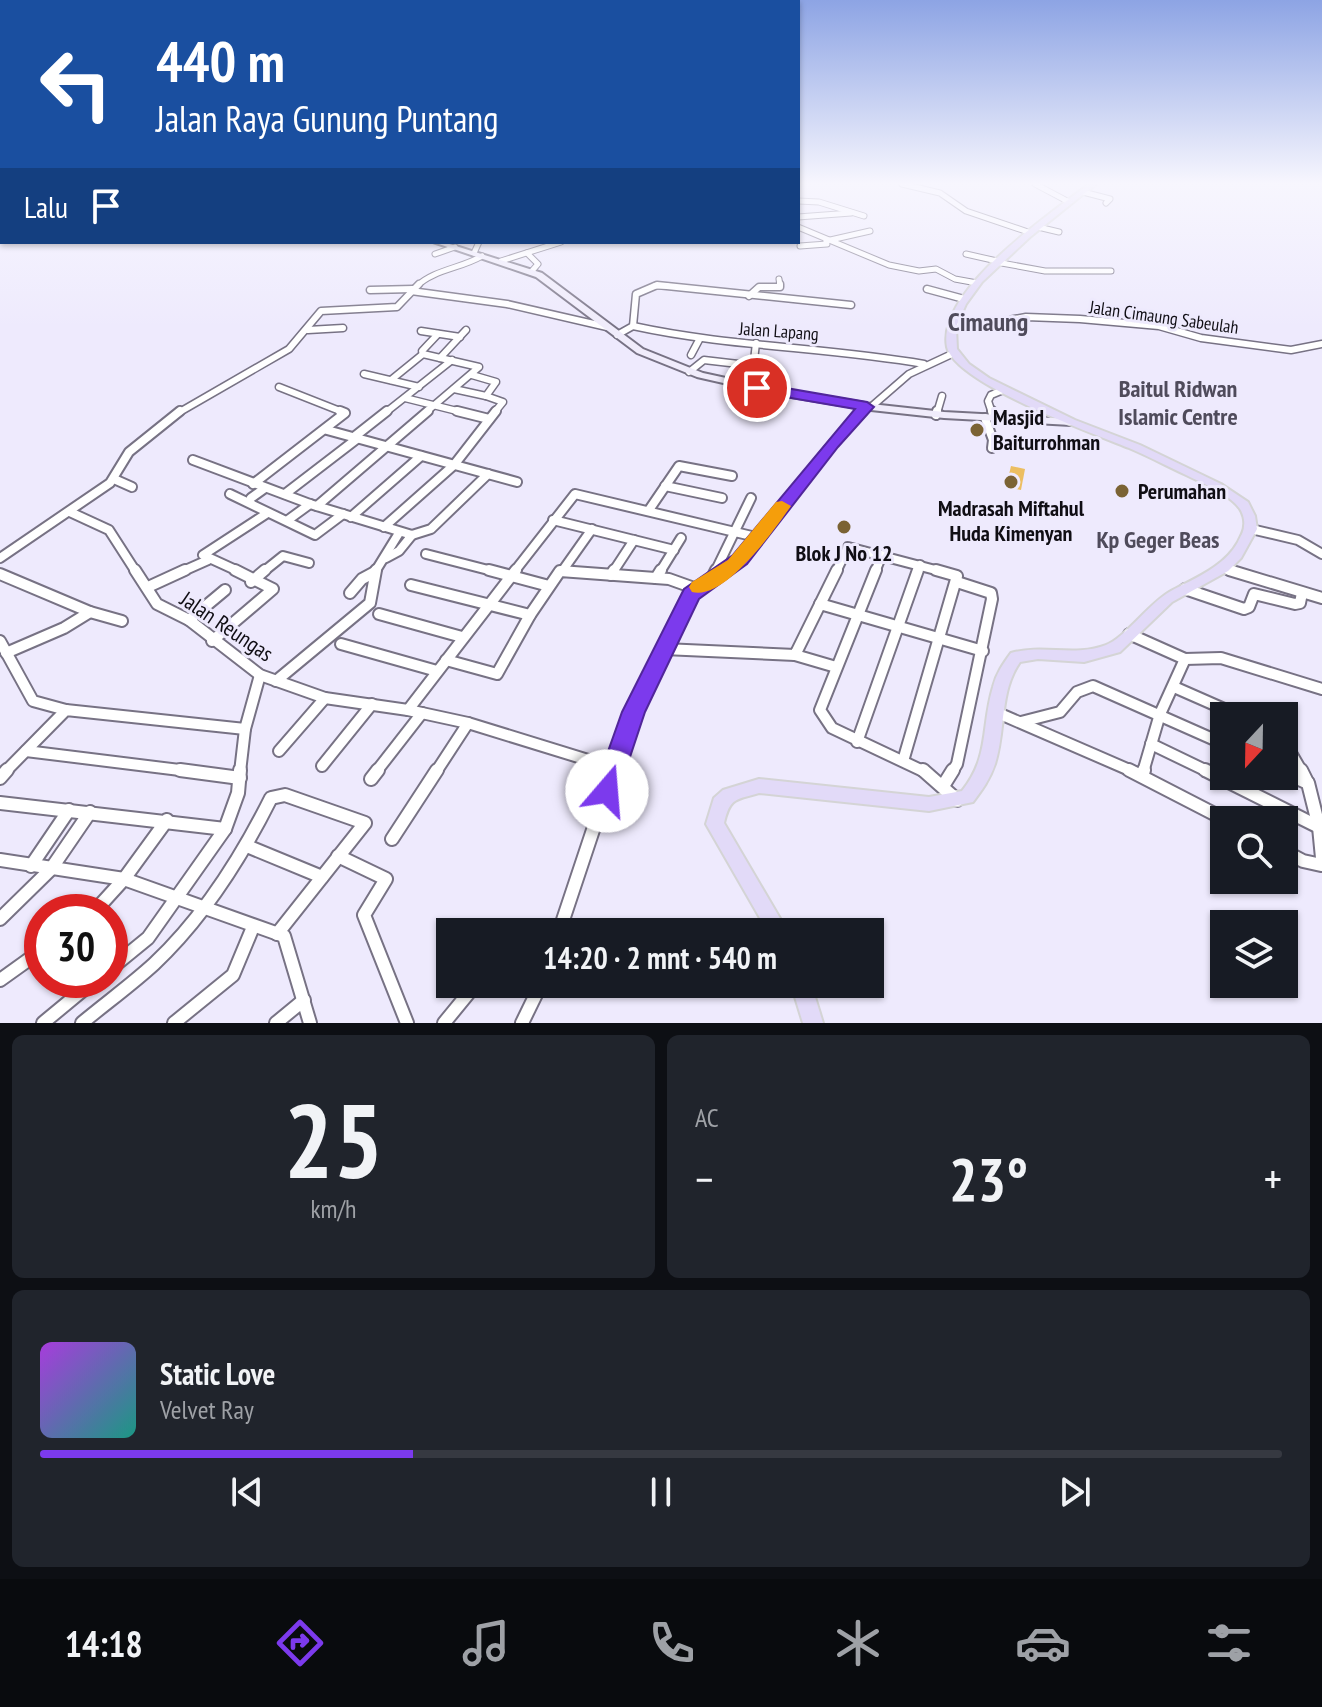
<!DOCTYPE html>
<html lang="id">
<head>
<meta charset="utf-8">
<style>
  body { margin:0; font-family:"PT Sans Narrow",sans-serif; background:#20242c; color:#f1f3f6; height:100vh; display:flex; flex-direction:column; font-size:30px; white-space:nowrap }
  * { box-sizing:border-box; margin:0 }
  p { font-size:26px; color:#9ea1a6 }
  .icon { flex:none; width:44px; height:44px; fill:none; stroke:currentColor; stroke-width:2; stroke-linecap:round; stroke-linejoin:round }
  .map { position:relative; height:1023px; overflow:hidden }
  .drawer { display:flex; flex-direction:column; gap:12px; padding:12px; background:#0d0f14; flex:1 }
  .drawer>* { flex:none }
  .top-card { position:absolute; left:0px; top:0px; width:800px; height:244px; box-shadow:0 2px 6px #0004; background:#1a4fa0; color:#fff; overflow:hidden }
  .needle { width:52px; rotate:202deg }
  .controls { position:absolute; left:1210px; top:702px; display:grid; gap:16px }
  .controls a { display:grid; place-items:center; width:88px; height:88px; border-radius:0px; background:#171b24; box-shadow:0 2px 6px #0004; font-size:40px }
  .speed { position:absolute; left:24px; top:894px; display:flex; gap:16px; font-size:40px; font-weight:700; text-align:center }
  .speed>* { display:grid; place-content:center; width:104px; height:104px; border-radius:50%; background:#171b24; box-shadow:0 2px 6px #0004; line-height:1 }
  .speed .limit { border:12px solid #d22; background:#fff; color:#111 }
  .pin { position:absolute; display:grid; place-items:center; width:68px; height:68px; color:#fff; margin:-34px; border:4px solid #fff; border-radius:50%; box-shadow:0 2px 8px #0007 }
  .me { position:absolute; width:88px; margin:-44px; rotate:18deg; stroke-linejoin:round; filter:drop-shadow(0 0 6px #0008) }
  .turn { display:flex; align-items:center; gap:28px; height:168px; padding:0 24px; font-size:36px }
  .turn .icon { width:104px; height:104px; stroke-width:2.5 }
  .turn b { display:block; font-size:56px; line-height:68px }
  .then { display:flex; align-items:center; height:76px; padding:0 24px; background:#0003; gap:16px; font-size:30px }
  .big { font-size:60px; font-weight:700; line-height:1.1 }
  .drawer .widget { flex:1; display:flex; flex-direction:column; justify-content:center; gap:12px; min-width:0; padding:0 28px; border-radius:12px; background:#20242c }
  .drawer .dial { align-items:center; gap:0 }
  .dial b { font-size:104px; line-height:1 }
  .song { display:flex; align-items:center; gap:24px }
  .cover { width:96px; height:96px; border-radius:12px; background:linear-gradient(135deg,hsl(280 70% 55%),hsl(170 70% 35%)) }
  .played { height:8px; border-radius:4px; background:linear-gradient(90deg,#7c3aed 30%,#363941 30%) }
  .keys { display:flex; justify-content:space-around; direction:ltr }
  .heat { display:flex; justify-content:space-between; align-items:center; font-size:44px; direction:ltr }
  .drawer .tiles { flex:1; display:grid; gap:12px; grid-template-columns:1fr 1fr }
  .widget:last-child { grid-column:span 2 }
  .trip { position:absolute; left:436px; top:918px; width:448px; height:80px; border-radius:0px; background:#171b24; box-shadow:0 2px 6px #0004; font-weight:700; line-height:80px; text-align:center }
  .tab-bar { display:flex; height:128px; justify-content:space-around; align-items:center; background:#090b0e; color:#9ea1a6 }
  .tab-bar .icon { width:56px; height:56px }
  .tab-bar .active { color:#7c3aed }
  .tab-bar b { font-size:36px; color:#f1f3f6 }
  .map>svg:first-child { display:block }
  .building { fill:#ecbe61 }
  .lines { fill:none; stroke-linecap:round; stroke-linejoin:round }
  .street-far4-casing { stroke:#777284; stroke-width:7 }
  .street-far3-casing { stroke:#777284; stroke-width:9 }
  .street-far2-casing { stroke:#777284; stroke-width:12 }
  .street-far1-casing { stroke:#777284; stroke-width:14 }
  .street-casing { stroke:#777284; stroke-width:16 }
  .secondary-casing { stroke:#777284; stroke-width:4 }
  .primary-casing { stroke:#d4d4d5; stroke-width:4 }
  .street-far4 { stroke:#fff; stroke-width:5 }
  .street-far3 { stroke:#fff; stroke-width:6 }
  .street-far2 { stroke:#fff; stroke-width:8 }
  .street-far1 { stroke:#fff; stroke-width:10 }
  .street { stroke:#fff; stroke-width:12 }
  .secondary { fill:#f0ecfb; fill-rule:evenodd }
  .primary { fill:#e2daf8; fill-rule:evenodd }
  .route { fill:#7c3aed; stroke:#51269a; stroke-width:2 }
  .slow { fill:#f59e0b }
  .poi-dot { fill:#7b6334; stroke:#eeeafd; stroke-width:3 }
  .labels { text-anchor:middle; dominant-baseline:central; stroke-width:6; stroke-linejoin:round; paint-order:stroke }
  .far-street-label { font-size:18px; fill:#100e14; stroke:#eeeafd }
  .poi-label { font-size:22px; font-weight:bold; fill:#100e14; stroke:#eeeafd; text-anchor:start }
  .street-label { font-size:22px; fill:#100e14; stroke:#eeeafd }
  .neighbourhood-label { font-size:24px; font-weight:bold; fill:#4f4b5b; stroke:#eeeafd }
  .far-district-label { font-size:26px; font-weight:bold; fill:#4f4b5b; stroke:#eeeafd }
</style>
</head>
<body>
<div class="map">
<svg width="1322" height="1023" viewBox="0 0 1322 1023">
  <rect width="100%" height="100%" fill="#eeeafd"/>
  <!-- building -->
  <polygon class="building" points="1011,466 1025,469 1021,490 1006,487"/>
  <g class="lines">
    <defs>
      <g id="street-far4">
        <polyline points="902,184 940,193 966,211 1031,233"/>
        <polyline points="1035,184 1069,202"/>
        <polyline points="1083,192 1110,199 1106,203"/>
        <polyline points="798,201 819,202 864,216"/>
        <polyline points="798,217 851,213"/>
        <polyline points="798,227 889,265 919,271 936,269 955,279 977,283"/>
        <polyline points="1038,227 1059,232"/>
        <polyline points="826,241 870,231"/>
        <polyline points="800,246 827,244"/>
        <polyline points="474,253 479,242"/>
        <polyline points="527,253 538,264 531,272"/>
        <polyline points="435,254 455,247"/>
        <polyline points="966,254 997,261"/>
        <polyline points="501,261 561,242"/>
        <polyline points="996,262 1045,271 1111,271"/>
        <polyline points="779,279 780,286"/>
        <path d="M417,286C433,270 462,268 482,256"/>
        <polyline points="654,286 668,286"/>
      </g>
      <g id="street-far3">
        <polyline points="927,289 964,299"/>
        <polyline points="370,290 413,289"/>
        <polyline points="411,291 507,304 607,327"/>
        <polyline points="749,296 759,287 780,287 780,284"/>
        <polyline points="955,322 979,325 1026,317 1080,319 1159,326 1201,338 1291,350 1322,344"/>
        <path d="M633,326C729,347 827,347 924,364"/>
        <polyline points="308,330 343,328"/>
        <polyline points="421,331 460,337"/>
        <polyline points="617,335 633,326 636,294 657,285 851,305"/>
        <polyline points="423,354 422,351 438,334"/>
        <polyline points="691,355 699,340"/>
        <polyline points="440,358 466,330"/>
        <polyline points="689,372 704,360 747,365"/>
        <polyline points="364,374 419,387"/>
        <polyline points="472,375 496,382 486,396 503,402 494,413"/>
        <polyline points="391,380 423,354 479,367 425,413"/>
        <polyline points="279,387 345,413"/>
        <polyline points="751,387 756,343"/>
        <polyline points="454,389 486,396"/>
        <polyline points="405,398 465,413"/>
        <polyline points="871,407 909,374 954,353"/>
        <polyline points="178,413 289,349 321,311 397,307 419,284"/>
        <polyline points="385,413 452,360"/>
        <polyline points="862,413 867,407"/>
        <polyline points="937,413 942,396"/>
        <polyline points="992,413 988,401 991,395 1003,390"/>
      </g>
      <g id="street-far2">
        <polyline points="457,411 489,419"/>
        <polyline points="992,411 994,418"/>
        <polyline points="936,415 937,411"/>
        <polyline points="985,418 993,440 992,448"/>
        <polyline points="327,430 517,482"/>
        <polyline points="354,437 387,411"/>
        <polyline points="193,460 310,504 412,535 431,529 488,474"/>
        <polyline points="114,479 132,487"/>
        <polyline points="253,484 345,413 340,411"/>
        <polyline points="665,486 722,498"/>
        <polyline points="230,494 315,535 343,514"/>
        <polyline points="285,494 358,438"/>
        <polyline points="251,498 265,488"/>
        <polyline points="317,506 428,411"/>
        <polyline points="649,510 679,466 732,476"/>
        <polyline points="70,512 109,530 136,572"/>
        <polyline points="351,517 421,456"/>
        <polyline points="288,520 310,504"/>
        <polyline points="553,520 674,550"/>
        <polyline points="384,527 454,465 496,411"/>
        <polyline points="1251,529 1298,540 1322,554"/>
        <polyline points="426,554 496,572"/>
        <polyline points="0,558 110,483 129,452 180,411"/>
        <polyline points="386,558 399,551 412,535"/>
        <polyline points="1223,568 1235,572"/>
        <polyline points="563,570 592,529"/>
        <polyline points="181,572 208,560"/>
        <polyline points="240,572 203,555 266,514"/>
        <polyline points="263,572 283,556 309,563"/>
        <polyline points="375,572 399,533"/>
        <polyline points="514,572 575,494 756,537"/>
        <polyline points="559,572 578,572"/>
        <polyline points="613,572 634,540"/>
        <polyline points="660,572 681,538"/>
        <polyline points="715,572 751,498"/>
        <polyline points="721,572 740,559 831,446 863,411"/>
        <polyline points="836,572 848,547 943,572"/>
        <polyline points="875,572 882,555"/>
        <polyline points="917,572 920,565"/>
      </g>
      <g id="street-far1">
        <polyline points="135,570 157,604 189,620 260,675 325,698 408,710 468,723 614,768"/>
        <polyline points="489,570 549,586"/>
        <polyline points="876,570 820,710 832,728 925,772"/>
        <polyline points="1229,570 1322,598"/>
        <polyline points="0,574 90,612 122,621"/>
        <polyline points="611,575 614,570"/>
        <polyline points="656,578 661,570"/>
        <polyline points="712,578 716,570"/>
        <polyline points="251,582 265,570"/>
        <polyline points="411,585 530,615"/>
        <polyline points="148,587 185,570"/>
        <polyline points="1185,589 1244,609 1249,607 1254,594 1295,604 1300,603 1302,593"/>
        <polyline points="350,593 362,579 375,572"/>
        <polyline points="820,604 983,651"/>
        <polyline points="379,614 462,637"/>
        <polyline points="189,620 225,590"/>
        <polyline points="1129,634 1185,659 1221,658 1322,689"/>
        <polyline points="0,641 33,701 66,710"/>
        <polyline points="212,641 273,589 235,570"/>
        <polyline points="341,644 437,671"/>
        <polyline points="664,649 795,655 837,570"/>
        <polyline points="6,653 64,628 90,612"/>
        <polyline points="795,655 836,667"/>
        <polyline points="446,660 497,674 530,615 560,571 669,579 697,589"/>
        <polyline points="276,681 370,603 376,570"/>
        <polyline points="1174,687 1240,716"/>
        <polyline points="408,710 516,570"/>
        <polyline points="998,713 1134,772"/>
        <polyline points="1021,722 1060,712 1077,692 1093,686 1224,744"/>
        <polyline points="1284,741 1302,772"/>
        <polyline points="857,742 918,570"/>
        <polyline points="1151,744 1209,772"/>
        <polyline points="26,751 196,772"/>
        <polyline points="279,751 325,698"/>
        <polyline points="903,761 957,576 936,570"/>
        <polyline points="322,766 372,704"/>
        <polyline points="5,772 66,710 245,729"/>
        <polyline points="240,772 245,729 260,675"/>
        <polyline points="376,772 422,713"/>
        <polyline points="436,772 468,723"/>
        <polyline points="613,772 633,712 678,616 691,594 724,570"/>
        <polyline points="952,772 957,764 992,599 991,593 957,582"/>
        <polyline points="1143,772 1160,714 1185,659"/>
      </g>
      <g id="street">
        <polyline points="180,770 240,778"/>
        <polyline points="923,770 957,800"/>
        <polyline points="1129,770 1226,820"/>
        <polyline points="1205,770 1319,827"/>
        <polyline points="1301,770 1307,782"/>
        <polyline points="1284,772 1308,783 1319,827 1322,858"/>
        <polyline points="1142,776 1144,770"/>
        <polyline points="0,778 7,770"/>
        <polyline points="371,779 378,770"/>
        <polyline points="943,786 953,770"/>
        <polyline points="0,803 225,829"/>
        <polyline points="392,839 437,770"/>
        <polyline points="247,846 322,877"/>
        <polyline points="1284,851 1303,861 1321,865 1322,860"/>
        <polyline points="338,856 386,879 364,915 407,1023"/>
        <polyline points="0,860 124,879 284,936 310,1023"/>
        <polyline points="31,866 69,810"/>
        <polyline points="94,912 124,879 167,820"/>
        <polyline points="0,919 51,869 90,812"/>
        <polyline points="559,932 613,770"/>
        <polyline points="110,969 148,938 225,829 238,793 240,770"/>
        <polyline points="0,980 42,950"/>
        <polyline points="43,1023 95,980"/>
        <path d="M82,1023C106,1003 131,985 154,964C203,918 241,858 271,798L285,795L365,823L277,934"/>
        <polyline points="174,1023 233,975 253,927"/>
        <polyline points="276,1023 304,1000"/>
        <polyline points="444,1023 476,984"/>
        <polyline points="522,1023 541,984"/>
      </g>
      <polygon id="secondary" points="433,242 443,242 542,273 643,349 703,373 767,387 871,404 944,412 1071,419 1076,422 1071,425 944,418 871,410 767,393 697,377 637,353 536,277"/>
      <g id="primary">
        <path d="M1089,184H1096L1030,237L982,282L966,304L956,327L957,349L969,364L989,378L1075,420L1140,445L1221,484L1248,502L1255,516L1257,529L1241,558L1228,571L1172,602L1120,652L1084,662L1038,659L1020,662C999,692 1006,730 995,764C990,779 982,790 973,802L929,811L759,793C736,800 730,797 724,823L788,932H768L706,824L714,798L723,790L759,779L929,797L962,791C990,756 981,726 993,687C996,674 1003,664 1011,653C1043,644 1075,657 1106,645C1125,638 1149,603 1171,591C1195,578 1224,567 1238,542C1240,537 1244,532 1244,526C1245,521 1243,513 1240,509C1230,494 1200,482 1184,474C1165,465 1148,456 1129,448C1094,434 955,383 947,347C936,291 1050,214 1089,184Z"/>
        <polygon points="791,984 811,984 823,1023 803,1023"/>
      </g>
    </defs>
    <!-- street-far4 casing -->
    <use href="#street-far4" class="street-far4-casing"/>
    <!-- street-far3 casing -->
    <use href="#street-far3" class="street-far3-casing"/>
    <!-- street-far2 casing -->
    <use href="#street-far2" class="street-far2-casing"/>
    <!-- street-far1 casing -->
    <use href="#street-far1" class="street-far1-casing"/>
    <!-- street casing -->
    <use href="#street" class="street-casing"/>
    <!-- secondary casing -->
    <use href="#secondary" class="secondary-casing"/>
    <!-- primary casing -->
    <use href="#primary" class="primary-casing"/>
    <!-- street-far4 -->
    <use href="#street-far4" class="street-far4"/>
    <!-- street-far3 -->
    <use href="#street-far3" class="street-far3"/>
    <!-- street-far2 -->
    <use href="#street-far2" class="street-far2"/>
    <!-- street-far1 -->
    <use href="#street-far1" class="street-far1"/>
    <!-- street -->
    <use href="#street" class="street"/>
    <!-- secondary -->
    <use href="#secondary" class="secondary"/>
    <!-- primary -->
    <use href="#primary" class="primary"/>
  </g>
  <!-- sky -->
  <linearGradient id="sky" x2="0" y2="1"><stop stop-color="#8da4e4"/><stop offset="0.56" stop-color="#f7f6fe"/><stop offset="1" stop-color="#f7f6fe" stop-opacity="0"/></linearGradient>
  <rect width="1322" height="327" fill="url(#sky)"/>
  <!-- route -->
  <polygon class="route" points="757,383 867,402 874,407 838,447 747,564 699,599 645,712 616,799 607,802 598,799 594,791 622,712 684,589 733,555 855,409 751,391 751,385"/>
  <!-- slow -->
  <path class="slow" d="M782,501L791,506C774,530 725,601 692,592L689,587L692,582L728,560L776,502Z"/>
  <!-- markers -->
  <g class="poi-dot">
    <circle cx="977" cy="430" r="8"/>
    <circle cx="1011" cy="482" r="8"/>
    <circle cx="1122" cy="491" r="8"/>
    <circle cx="844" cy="527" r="8"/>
  </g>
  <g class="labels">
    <!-- far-street labels -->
    <g class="far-street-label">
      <text transform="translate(1164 317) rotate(8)">Jalan Cimaung Sabeulah</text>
      <text transform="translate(779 331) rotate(4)">Jalan Lapang</text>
    </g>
    <!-- poi labels -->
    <g class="poi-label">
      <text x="993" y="417">Masjid<tspan x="993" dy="25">Baiturrohman</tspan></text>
      <text x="1138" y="491">Perumahan</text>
      <text x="1011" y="508" text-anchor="middle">Madrasah Miftahul<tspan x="1011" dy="25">Huda Kimenyan</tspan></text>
      <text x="844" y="553" text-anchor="middle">Blok J No 12</text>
    </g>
    <!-- street labels -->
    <g class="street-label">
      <text transform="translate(227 626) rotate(34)">Jalan Reungas</text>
    </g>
    <!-- neighbourhood labels -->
    <g class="neighbourhood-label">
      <text x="1178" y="388">Baitul Ridwan<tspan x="1178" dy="28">Islamic Centre</tspan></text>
      <text x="1158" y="539">Kp Geger Beas</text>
    </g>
    <!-- far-district labels -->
    <g class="far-district-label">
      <text x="988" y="321">Cimaung</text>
    </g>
  </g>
</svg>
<div class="controls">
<a><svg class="needle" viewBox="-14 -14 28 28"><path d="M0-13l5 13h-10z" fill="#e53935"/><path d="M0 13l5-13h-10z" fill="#9ea1a6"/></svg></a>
<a><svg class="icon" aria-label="search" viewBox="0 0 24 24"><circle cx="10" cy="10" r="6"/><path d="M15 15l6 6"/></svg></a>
<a><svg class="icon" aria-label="layers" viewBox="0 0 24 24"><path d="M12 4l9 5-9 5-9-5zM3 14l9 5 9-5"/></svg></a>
</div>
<div class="speed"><div class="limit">30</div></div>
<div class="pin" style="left:757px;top:388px;background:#d93025"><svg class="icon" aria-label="arrive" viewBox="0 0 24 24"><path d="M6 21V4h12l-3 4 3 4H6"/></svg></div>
<svg class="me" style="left:607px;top:791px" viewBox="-20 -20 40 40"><circle r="19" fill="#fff"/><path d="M0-13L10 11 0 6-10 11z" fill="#7c3aed"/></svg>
<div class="trip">14:20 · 2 mnt · 540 m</div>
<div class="top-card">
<div class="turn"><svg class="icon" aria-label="left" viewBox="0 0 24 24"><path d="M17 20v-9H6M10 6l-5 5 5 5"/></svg><div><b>440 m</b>Jalan Raya Gunung Puntang</div></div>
<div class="then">Lalu<svg class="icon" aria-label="arrive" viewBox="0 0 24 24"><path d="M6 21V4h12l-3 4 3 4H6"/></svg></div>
</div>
</div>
<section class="drawer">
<div class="tiles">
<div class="widget dial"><b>25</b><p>km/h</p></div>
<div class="widget"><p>AC</p>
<div class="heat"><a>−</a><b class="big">23°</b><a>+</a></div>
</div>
<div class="widget">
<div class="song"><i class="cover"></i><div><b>Static Love</b><p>Velvet Ray</p></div></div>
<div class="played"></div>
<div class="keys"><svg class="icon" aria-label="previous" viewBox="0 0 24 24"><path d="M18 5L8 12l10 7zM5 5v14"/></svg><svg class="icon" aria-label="pause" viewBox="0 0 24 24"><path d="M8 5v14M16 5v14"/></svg><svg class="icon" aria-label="next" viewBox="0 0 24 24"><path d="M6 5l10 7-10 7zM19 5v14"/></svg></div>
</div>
</div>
</section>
<nav class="tab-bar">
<b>14:18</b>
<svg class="icon active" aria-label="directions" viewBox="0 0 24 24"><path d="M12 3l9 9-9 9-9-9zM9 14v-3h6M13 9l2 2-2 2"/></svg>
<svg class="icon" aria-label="music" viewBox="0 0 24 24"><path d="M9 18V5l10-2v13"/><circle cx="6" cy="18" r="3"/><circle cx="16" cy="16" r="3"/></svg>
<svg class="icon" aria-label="phone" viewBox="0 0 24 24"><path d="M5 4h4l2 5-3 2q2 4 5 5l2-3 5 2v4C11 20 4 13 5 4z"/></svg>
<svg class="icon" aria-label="climate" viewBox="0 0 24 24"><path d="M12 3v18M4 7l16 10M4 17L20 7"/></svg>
<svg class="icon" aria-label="car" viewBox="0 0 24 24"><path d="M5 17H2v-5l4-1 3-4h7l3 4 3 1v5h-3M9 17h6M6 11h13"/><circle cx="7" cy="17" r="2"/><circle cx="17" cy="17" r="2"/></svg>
<svg class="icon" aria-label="filters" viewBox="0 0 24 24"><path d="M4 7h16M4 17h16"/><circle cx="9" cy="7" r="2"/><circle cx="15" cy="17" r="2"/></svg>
</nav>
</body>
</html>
